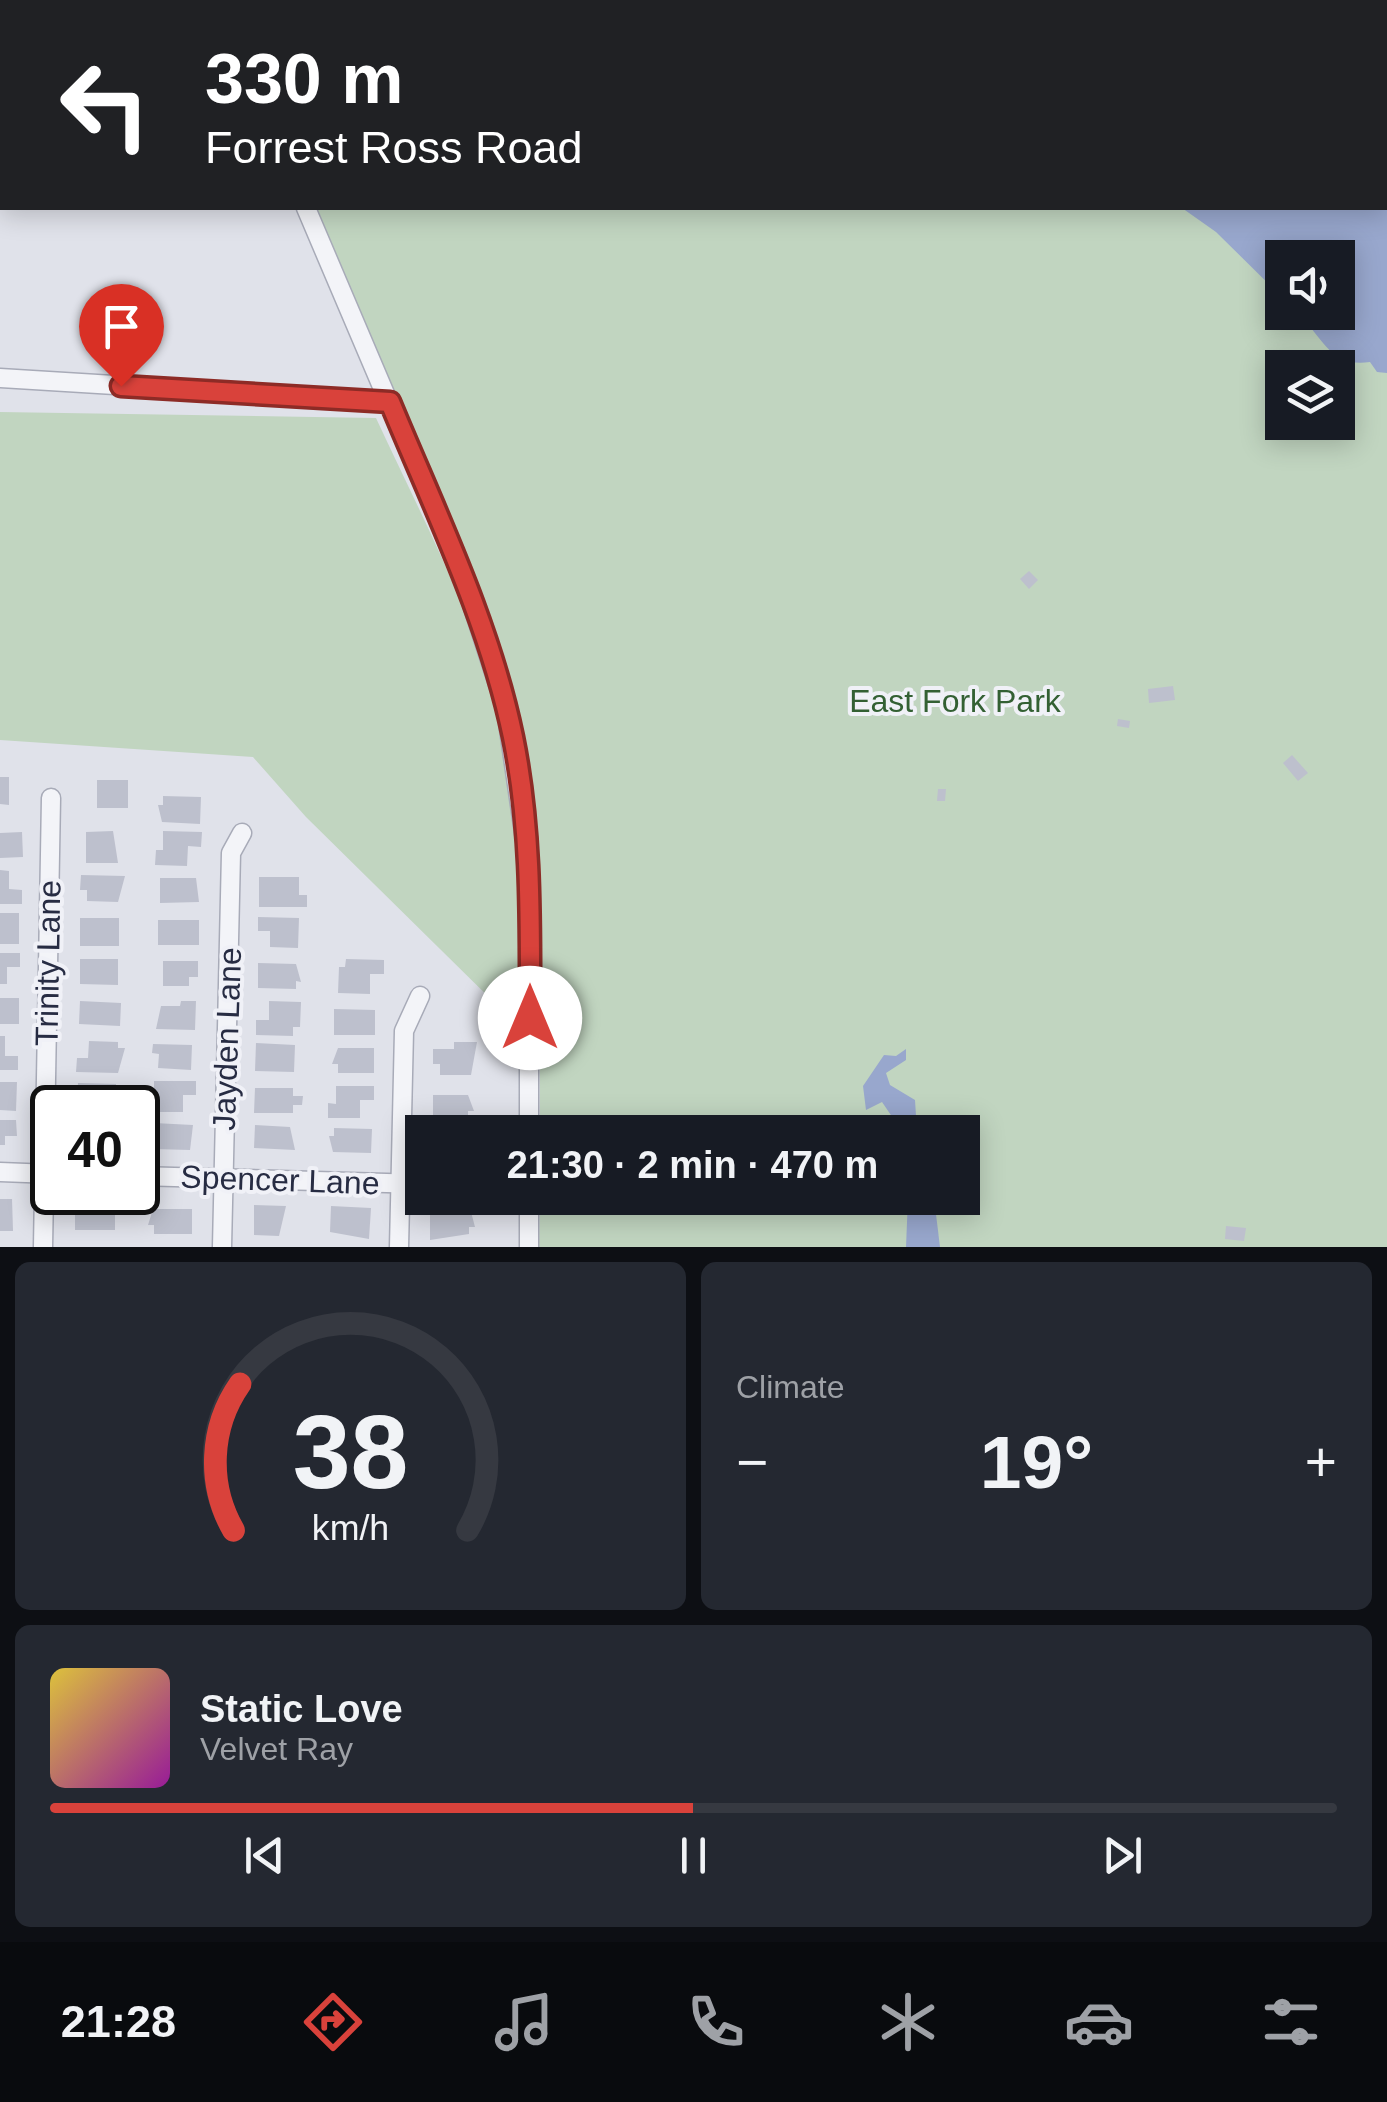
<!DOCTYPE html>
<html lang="en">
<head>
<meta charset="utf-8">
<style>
  body { margin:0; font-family:Arial,sans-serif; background:#242831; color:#f1f3f6; height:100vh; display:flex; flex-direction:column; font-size:38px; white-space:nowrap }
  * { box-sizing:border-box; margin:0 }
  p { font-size:32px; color:#9ea1a6 }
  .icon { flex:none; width:55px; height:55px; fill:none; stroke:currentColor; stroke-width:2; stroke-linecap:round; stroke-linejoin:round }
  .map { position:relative; height:1247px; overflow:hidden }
  .panel { display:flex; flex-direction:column; gap:15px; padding:15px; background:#0d0f14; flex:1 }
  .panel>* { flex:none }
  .hud { position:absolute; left:0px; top:0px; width:1388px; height:210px; box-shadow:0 5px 25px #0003; background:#202124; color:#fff; overflow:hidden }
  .tools { position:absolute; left:1265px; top:240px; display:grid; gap:20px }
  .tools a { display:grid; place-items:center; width:90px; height:90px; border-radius:0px; background:#171b24; box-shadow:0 5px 25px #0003; font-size:50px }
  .speed { position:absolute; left:30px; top:1085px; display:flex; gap:20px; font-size:50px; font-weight:700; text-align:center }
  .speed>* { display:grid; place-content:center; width:130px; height:130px; border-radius:50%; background:#171b24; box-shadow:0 5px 25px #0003; line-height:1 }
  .speed .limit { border:5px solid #111; border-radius:15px; background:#fff; color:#111 }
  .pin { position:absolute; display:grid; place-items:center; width:85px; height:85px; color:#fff; margin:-102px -42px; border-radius:50% 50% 50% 0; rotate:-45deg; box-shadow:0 0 10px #0007 }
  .pin .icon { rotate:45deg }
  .me { position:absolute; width:110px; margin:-55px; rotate:0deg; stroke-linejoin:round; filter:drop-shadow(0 0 8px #0008) }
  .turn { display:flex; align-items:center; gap:35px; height:210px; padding:0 40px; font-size:45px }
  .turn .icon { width:130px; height:130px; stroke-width:2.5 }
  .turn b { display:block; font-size:70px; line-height:85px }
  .big { font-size:75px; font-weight:700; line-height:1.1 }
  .panel .widget { flex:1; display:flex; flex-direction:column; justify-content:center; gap:15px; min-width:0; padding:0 35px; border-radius:15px; background:#242831 }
  .panel .dial { align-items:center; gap:0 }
  .dial svg { height:260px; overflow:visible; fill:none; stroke:#363941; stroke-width:7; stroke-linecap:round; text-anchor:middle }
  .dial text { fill:#f1f3f6; stroke:none }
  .song { display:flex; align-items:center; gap:30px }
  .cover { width:120px; height:120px; border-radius:15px; background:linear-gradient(135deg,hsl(50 70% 55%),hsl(300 70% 35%)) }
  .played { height:10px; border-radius:5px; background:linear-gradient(90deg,#d9423b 50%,#363941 50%) }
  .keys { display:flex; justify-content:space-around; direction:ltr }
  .heat { display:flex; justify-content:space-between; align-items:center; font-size:55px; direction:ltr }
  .panel .tiles { flex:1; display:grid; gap:15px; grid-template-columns:1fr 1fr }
  .widget:last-child { grid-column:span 2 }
  .trip { position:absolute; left:405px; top:1115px; width:575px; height:100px; border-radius:0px; background:#171b24; box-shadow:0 5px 25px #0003; font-weight:700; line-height:100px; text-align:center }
  .tab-bar { display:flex; height:160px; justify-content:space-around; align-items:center; background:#090b0e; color:#9ea1a6 }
  .tab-bar .icon { width:70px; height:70px }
  .tab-bar .selected { color:#d9423b }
  .tab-bar b { font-size:45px; color:#f1f3f6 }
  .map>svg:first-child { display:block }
  .green { fill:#c1d5c0; fill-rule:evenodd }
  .water { fill:#98a7cd }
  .building { fill:#bdc0cd }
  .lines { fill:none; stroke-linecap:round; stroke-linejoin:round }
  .minor-casing { stroke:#a8abb8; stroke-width:21 }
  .minor { stroke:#f3f4f8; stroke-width:18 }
  .route-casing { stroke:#8d2b26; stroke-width:25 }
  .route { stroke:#d9423b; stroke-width:18 }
  .labels { text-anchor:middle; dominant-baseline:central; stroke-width:8; stroke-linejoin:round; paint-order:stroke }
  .park-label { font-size:32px; fill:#336033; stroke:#f0f1f7 }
  .street-label { font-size:32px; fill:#272c43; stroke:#f0f1f7 }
</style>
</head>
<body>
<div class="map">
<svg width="1387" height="1247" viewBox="0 0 1387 1247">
  <rect width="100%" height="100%" fill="#e0e2ea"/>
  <!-- green -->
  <g class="green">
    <polygon points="236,0 1004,0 1008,2 237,2"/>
    <path d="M315,208H1380L1387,212V1247H539L540,1198H962V1132H540L539,861L529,769L512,686L417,445ZM1282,258H1338V312H1282ZM1282,368H1338V422H1282Z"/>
    <path d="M0,412L376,418C406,483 439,547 465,612C518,741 521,880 523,1017L508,1016L306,817L253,757L0,740Z"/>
  </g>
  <!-- water -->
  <g class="water">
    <polygon points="0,0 51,2 2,2 0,189"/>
    <path d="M840,0H1387V373L1377,372L1370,362C1331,368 1323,338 1298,313L1338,312V258H1282V297L1216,232L1182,208H1385V2Z"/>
    <polygon points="906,1049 906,1060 886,1073 890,1085 915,1100 917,1132 892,1132 897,1124 882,1102 866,1110 863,1086 884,1055 896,1056"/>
    <polygon points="908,1198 934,1198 940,1247 906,1247"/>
  </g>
  <!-- building -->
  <g class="building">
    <polygon points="1029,571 1038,580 1029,589 1020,579"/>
    <polygon points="1173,686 1175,700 1149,703 1148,689"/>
    <polygon points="1118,719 1130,721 1129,728 1117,726"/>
    <polygon points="1292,755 1308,773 1298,781 1283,763"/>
    <polygon points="0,777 9,777 9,805 0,804"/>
    <rect x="97" y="780" width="31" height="28"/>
    <polygon points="938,789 946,789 945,801 937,801"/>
    <polygon points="163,796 201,797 200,824 162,822 158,805 163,805"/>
    <polygon points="113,831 118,863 86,863 86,832"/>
    <polygon points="163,831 202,832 201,847 188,846 187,866 155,865 156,850 163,850"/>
    <polygon points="22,832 23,857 0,858 0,833"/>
    <polygon points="0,870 9,871 9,889 22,890 22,904 0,904"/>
    <polygon points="81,875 125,876 118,902 87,901 87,890 80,890"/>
    <polygon points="259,877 299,877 299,895 307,895 307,907 259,907"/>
    <polygon points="160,878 196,878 199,902 160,903"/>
    <rect x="0" y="913" width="19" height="31"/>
    <polygon points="258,917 299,918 298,948 270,947 270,931 258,931"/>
    <rect x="80" y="918" width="39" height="28"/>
    <rect x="158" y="920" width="41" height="25"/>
    <polygon points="0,953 20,953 20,967 7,967 7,984 0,984"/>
    <polygon points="80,959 118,959 118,985 80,984"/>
    <polygon points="346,959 384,960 384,974 370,974 370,994 338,993 339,967 345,967"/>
    <polygon points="163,961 198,961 198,977 189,977 189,986 163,986"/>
    <polygon points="258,963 296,964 301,982 296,981 296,989 258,988"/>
    <rect x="0" y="998" width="19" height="26"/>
    <polygon points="80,1001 121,1003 120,1026 79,1024"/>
    <polygon points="181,1001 196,1001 195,1030 156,1029 161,1006 180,1006"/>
    <polygon points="269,1001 301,1002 300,1027 293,1027 293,1036 256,1035 256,1020 269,1020"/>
    <polygon points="334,1009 375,1010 375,1035 334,1035"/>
    <polygon points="0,1036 5,1036 5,1056 18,1056 18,1070 0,1070"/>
    <polygon points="89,1041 118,1042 118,1048 125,1048 118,1073 76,1072 77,1058 88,1058"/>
    <polygon points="454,1042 477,1042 471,1075 440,1075 440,1064 433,1064 433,1049 454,1049"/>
    <polygon points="256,1043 295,1045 294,1072 255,1071"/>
    <polygon points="153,1044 192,1045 191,1070 158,1068 159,1054 152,1053"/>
    <polygon points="338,1048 374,1048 374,1073 338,1073 338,1064 332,1064"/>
    <polygon points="154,1081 196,1081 196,1095 183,1095 183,1112 154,1112"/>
    <polygon points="0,1082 17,1082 16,1111 0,1110"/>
    <polygon points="78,1083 116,1084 116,1108 77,1108"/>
    <polygon points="336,1086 374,1086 374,1100 360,1100 360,1118 328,1118 328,1103 336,1104"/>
    <polygon points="255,1088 293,1088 293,1096 303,1096 302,1105 293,1105 293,1113 254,1113"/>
    <polygon points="433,1095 468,1095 474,1111 468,1111 468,1119 433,1119"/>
    <polygon points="0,1120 16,1120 17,1136 5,1136 5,1145 0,1145"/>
    <polygon points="154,1123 193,1125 190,1150 153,1149"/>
    <polygon points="255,1125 290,1127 295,1150 254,1148"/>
    <polygon points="334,1128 372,1129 371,1153 333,1152 329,1136 334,1136"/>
    <polygon points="433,1128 470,1129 470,1132 433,1132"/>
    <polygon points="0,1199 12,1199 13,1231 0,1231"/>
    <polygon points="115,1205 115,1230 75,1230 75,1206"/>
    <polygon points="254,1205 286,1206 279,1236 254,1235"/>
    <polygon points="331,1206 371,1208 369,1239 330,1232"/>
    <polygon points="430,1208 470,1208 475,1227 469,1227 469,1234 430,1240"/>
    <polygon points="153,1209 192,1209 192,1234 154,1234 154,1225 148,1225"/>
    <polygon points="1226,1226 1246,1228 1244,1241 1225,1239"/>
  </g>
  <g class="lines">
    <defs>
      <g id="minor">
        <polyline points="223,0 224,2"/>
        <polyline points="306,208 463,577 506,709 529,867 529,1132"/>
        <polyline points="0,378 390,402"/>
        <polyline points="0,1172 52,1174"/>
        <polyline points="138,1176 422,1184"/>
        <polyline points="43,1247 51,798"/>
        <polyline points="222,1247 231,853 242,833"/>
        <polyline points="399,1247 404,1031 420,996"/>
        <polyline points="529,1247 529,1198"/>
      </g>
    </defs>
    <!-- minor casing -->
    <use href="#minor" class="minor-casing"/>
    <!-- minor -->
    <use href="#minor" class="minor"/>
  </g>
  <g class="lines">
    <defs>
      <path id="route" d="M121,386L390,402C435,511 489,621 513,737C532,830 530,924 530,1018"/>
    </defs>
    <!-- route casing -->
    <use href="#route" class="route-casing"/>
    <!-- route -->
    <use href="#route" class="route"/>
  </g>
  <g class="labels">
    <!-- park labels -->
    <g class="park-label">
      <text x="955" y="701">East Fork Park</text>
    </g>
    <!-- street labels -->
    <g class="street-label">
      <text transform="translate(48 963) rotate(-89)">Trinity Lane</text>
      <text transform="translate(227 1039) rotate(-88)">Jayden Lane</text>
      <text transform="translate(280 1180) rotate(2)">Spencer Lane</text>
    </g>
  </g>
</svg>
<div class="tools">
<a><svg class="icon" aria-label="sound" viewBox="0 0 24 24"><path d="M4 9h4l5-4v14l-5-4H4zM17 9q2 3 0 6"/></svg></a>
<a><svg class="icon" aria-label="layers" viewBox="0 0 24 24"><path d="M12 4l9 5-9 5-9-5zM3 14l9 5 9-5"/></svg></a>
</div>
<div class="speed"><div class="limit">40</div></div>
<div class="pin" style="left:121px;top:386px;background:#d93025"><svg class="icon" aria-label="arrive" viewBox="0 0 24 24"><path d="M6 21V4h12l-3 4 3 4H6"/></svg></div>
<svg class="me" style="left:530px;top:1018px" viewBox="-20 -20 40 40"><circle r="19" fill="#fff"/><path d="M0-13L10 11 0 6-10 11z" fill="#d9423b"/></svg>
<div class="trip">21:30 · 2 min · 470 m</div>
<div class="hud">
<div class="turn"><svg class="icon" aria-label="left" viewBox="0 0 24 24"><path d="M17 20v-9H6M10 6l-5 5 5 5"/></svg><div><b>330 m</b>Forrest Ross Road</div></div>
</div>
</div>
<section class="panel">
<div class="tiles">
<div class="widget dial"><svg viewBox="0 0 100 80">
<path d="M14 69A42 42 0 1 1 86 69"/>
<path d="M14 69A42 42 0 0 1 16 24" stroke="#d9423b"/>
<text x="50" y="56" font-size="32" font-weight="700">38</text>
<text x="50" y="72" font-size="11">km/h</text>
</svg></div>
<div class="widget"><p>Climate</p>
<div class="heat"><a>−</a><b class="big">19°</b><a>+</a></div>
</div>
<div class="widget">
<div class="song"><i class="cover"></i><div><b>Static Love</b><p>Velvet Ray</p></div></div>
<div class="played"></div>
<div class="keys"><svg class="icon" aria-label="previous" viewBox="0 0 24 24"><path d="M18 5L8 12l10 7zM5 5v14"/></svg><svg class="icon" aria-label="pause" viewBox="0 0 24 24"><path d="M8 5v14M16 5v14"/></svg><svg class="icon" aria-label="next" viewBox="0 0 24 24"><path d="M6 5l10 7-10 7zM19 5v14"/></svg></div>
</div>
</div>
</section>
<nav class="tab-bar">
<b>21:28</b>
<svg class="icon selected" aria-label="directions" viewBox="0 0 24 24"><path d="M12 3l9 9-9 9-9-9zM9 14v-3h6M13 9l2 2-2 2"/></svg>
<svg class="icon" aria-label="music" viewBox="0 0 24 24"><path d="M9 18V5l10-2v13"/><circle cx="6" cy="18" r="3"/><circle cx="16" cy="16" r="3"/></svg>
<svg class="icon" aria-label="phone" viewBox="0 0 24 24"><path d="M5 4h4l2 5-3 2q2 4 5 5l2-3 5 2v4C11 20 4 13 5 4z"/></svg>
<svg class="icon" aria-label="climate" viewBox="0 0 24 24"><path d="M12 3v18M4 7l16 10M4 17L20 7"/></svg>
<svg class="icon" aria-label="car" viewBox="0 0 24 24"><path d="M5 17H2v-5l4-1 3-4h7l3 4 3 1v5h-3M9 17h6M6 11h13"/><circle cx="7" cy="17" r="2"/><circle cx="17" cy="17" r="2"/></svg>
<svg class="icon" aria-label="filters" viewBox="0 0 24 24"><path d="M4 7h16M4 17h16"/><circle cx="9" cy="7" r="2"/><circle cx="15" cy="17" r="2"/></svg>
</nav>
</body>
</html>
